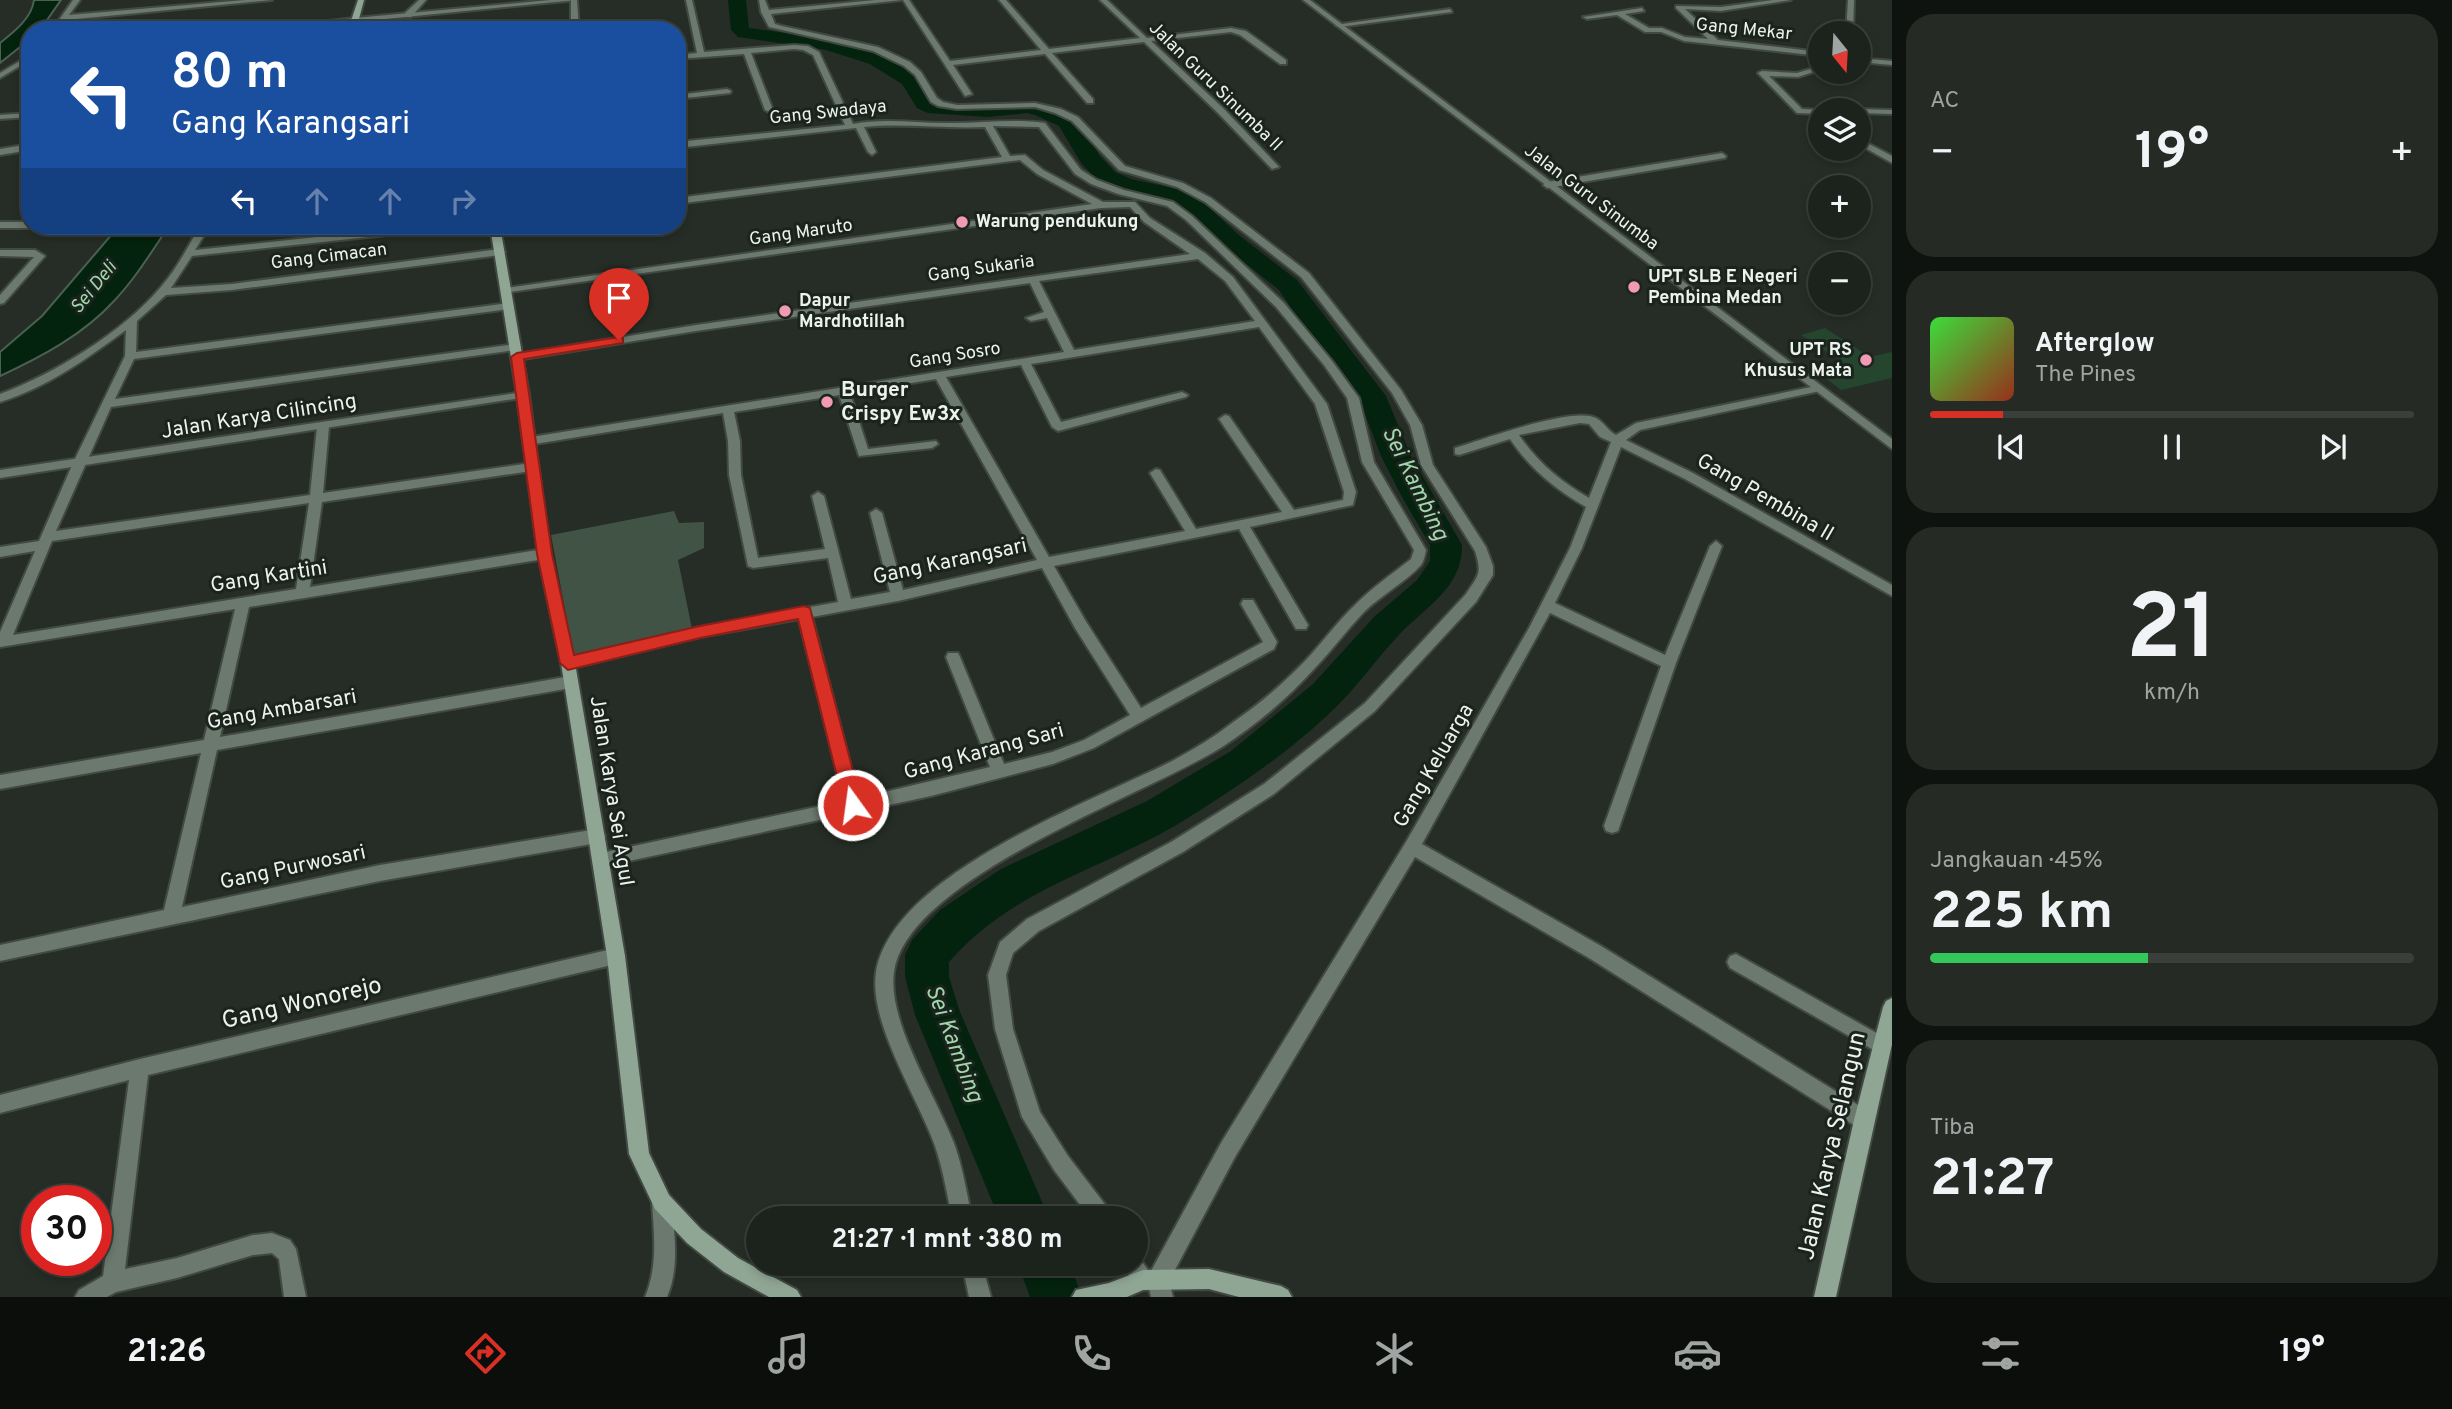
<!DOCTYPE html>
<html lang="id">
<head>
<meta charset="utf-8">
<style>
  body { margin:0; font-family:Overpass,sans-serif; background:#252a25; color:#f1f3f6; height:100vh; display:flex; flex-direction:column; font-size:26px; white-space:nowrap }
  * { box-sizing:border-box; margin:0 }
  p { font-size:23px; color:#a0a4a3 }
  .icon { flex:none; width:38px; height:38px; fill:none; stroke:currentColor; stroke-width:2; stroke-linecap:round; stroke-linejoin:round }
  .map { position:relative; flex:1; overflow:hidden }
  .side { display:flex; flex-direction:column; gap:14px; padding:14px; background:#0f130f; width:560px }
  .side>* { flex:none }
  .guide { position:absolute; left:21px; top:21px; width:665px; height:214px; border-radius:28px; box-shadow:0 4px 10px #0003,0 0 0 2px #3a3f3b; background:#1a4fa0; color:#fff; overflow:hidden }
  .needle { width:46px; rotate:162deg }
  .controls { position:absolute; left:1808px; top:21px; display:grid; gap:14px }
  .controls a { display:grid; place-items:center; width:63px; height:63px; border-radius:50%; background:#1c221c; box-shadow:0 4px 10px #0003,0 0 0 2px #3a3f3b; font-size:35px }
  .speed { position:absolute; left:21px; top:1185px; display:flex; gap:14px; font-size:35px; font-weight:700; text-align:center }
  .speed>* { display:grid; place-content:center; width:91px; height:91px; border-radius:50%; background:#1c221c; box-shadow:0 4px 10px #0003,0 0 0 2px #3a3f3b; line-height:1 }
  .speed .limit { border:10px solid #d22; background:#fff; color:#111 }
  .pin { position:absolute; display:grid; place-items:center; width:60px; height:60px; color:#fff; margin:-72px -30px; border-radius:50% 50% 50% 0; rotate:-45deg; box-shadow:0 0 7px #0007 }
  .pin .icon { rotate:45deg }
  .me { position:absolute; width:77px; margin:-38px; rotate:346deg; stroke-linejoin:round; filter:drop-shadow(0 0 5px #0008) }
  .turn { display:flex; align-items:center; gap:24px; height:147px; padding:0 35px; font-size:32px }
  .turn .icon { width:91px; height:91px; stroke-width:2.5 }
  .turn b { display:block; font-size:49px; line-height:60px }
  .lanes { display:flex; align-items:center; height:66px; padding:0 35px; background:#0003; justify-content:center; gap:35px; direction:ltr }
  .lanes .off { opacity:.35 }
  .big { font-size:52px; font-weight:700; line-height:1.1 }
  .side .card { flex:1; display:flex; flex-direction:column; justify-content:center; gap:10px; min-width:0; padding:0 24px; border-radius:28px; background:#252a25 }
  .side .dial { align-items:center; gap:0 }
  .dial b { font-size:91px; line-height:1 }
  .song { display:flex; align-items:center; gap:21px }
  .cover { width:84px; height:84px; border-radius:10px; background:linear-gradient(135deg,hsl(120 70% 55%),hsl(10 70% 35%)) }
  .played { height:7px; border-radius:4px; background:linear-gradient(90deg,#d93025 15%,#3a3f3b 15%) }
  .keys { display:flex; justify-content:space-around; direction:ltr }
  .heat { display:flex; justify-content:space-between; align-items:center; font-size:38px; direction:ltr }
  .charge { height:10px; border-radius:5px; background:linear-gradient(90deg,#34c759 45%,#3a3f3b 0) }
  .trip { position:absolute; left:746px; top:1206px; width:402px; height:70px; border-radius:35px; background:#1c221c; box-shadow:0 4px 10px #0003,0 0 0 2px #3a3f3b; font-weight:700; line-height:70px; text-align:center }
  .tab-bar { display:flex; height:112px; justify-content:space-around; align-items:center; background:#0b0e0b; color:#a0a4a3 }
  .tab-bar .icon { width:49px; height:49px }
  .tab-bar .on { color:#d93025 }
  .tab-bar b { font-size:32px; color:#f1f3f6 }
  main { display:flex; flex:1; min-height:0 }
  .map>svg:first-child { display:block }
  .green { fill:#405344 }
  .water { fill:#04230e; stroke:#4a6151; stroke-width:2 }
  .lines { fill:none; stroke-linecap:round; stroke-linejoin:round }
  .river { fill:#04230e; fill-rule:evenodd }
  .building { fill:#26452e }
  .minor-casing { stroke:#414942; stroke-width:4 }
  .tertiary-casing { stroke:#414942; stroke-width:4 }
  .secondary-casing { stroke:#414942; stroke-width:4 }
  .minor { fill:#6b796e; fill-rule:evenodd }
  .tertiary { fill:#6b796e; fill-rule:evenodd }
  .secondary { fill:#90a694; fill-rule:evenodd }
  .route { fill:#d93025; stroke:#8d1f18; stroke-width:2 }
  .poi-dot { fill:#f19ab3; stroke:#1b231d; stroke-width:2.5 }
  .labels { text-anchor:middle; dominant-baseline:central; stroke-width:6; stroke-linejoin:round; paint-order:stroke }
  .far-street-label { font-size:18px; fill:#ecf2ed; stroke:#1b231d }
  .far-poi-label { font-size:18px; font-weight:bold; fill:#ecf2ed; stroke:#1b231d; text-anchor:start }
  .far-water-label { font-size:19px; font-style:italic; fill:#9fd7ab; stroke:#1b231d }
  .poi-label { font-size:21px; font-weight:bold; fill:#ecf2ed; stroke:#1b231d; text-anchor:start }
  .street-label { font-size:21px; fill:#ecf2ed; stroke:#1b231d }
  .water-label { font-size:23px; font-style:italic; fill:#9fd7ab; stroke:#1b231d }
  .near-street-label { font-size:24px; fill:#ecf2ed; stroke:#1b231d }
</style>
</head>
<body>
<main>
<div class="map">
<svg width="1892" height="1297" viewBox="0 0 1892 1297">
  <rect width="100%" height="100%" fill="#252d26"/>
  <!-- green -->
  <polygon class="green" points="674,511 679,523 704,522 704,548 678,560 692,629 574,657 551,535"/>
  <!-- water -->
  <g class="water">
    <path d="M34,0H61L40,30H30V39L0,63V43C14,32 32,18 34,0Z"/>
    <path d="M119,226H169C152,251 135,279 114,301C83,335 41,357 0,376V352L42,316Z"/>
  </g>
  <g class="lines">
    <!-- river -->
    <g class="river">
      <path d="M728,0H746L749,28L829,39L884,56L917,76L932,100L938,103L988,105L1027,101L1049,107L1073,118L1092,141L1099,155L1115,172L1131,179L1178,189L1203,202L1240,236L1297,280L1386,396L1411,456L1462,545C1463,588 1424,608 1398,636C1377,658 1360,683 1339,704C1292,751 1235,789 1178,824C1098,871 1013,889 949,962V977L960,1012L1049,1218H999L915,1015L905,977V955L912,940L940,910L1001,869L1147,801L1231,751L1313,684L1374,617L1417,580L1430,561V545L1402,497L1381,456L1358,396L1347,379L1300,321L1279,290L1224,246L1187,212L1163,199L1116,189L1099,182L1081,163L1059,126L1035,115L1027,113L988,117L928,113L917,108L902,84L870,64L826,50L738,37L731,30Z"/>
      <polygon points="1018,1264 1070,1264 1082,1297 1030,1297"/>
    </g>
  </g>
  <!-- building -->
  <polygon class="building" points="1825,328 1870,357 1892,352 1892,378 1841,390 1814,369 1844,363 1801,335"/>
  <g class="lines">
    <defs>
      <g id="minor">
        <polygon points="73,0 80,0 69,15 245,0 272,0 66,20 59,30 52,30"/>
        <polygon points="419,0 426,0 411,17 405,17 405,13"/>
        <polygon points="571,0 577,0 579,30 571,30"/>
        <path d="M686,0H692L704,52L794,45L808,46L819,52L853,124C884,118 914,123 946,123C979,124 1012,118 1045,123L1081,170L1097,180L1124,190L1173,202L1192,216L1284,303L1332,361L1359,398L1374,462L1426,550C1425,555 1424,561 1421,565C1406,582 1381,595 1364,612C1347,630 1332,650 1315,668C1288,698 1256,725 1222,747C1146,795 907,878 894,972C887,1023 937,1097 955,1146C963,1169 967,1194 972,1218H952C947,1194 943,1169 935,1146C918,1098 868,1022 876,972C893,873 1092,802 1174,760C1194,749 1214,737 1232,723C1258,705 1283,684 1305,661C1322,643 1336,623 1354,606C1371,588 1392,574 1411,559L1414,550L1362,462L1347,398L1324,365L1276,307L1186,220L1167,206L1118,194L1091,184L1075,174L1039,127L993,126L1010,156L1025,155L1043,170L1103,202H1135L1150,218L1205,253L1233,277L1327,404L1356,492L1353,505L1250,527L1308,625L1306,629H1296L1239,529L1054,566L1085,620L1141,708L1263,642L1241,604L1243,600H1253L1277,642L1274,649L1094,748L1053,764L931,796L601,867L595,865L593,860L595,855L601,853L844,801L799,619L700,637L568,669L563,667L561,663L563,659L700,627L838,602L828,558L753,568L748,566L729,475L728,441L723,413L529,445L523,441L525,438L1064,352L1047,318L1031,321L1026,318L1044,312L1030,283L696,331L517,360L512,357L513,355L696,325L1190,254L1144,222L1130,207L1101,208L502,293L501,291L506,288L1092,204L1037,174L1020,160L677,204V198L1002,157L985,127C944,129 904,123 864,127L876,152L872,155L868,152L856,128L677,148V142L845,125L813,55L803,50L794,49L751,53L773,110L769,112L765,110L744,54L677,59V55L697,53ZM1198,259L1225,281L1255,321L1074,350L1039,281ZM1259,327L1315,404L1344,492L1343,500L1294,510L1229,416L1225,415L1219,419L1282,512L1196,529L1160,470L1156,469L1150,473L1185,531L1049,557L946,377L1021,365L1052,427L1058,431L1186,397L1188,395L1182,392L1061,422L1031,364ZM936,379L1037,560L903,590L882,513L876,509L870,513L890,592L851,599L824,496L818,492L812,496L825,549L758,558L741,475L740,441L734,412L839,395L859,456L932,448L938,444L936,441L868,449L850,393ZM1042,568L1075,628L1130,715L1084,740L1052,752L1004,764L960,657L958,653H948L946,657L990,767L859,798L812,617L898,601Z"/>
        <path d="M759,0H765L769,10L876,0H902L771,14L775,24L782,26L878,47L910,62L921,72L937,98L943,102L957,105L1035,103L1061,109L1078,117L1125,166L1183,183L1211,198L1309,273L1401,390L1422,425L1433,465L1486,547L1493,566V575L1476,602L1375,711L1274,794L1183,852L1039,931L1013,953L1006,975L1013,1029L1040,1112L1068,1156L1110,1211L1113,1218H1090L1054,1170L1022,1117L995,1029L988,975L1000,942L1027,919L1171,842L1264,784L1365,703L1466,594C1479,575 1482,573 1475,551L1421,465L1410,425L1392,393L1301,277L1205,202L1177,187L1119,170L1072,121L1055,113L1035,107L957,109L938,106L931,102L915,75L904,66L873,51L769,27L761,12Z"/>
        <polygon points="903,0 909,0 950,61 1041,50 999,0 1006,0 1049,49 1140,38 1100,0 1107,0 1147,38 1231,28 1246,31 1286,60 1286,64 1280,64 1240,35 1231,32 1151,41 1224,109 1279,167 1272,169 1218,113 1144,42 1052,53 1093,99 1093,103 1087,103 1045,54 953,65 972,94 965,96"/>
        <polygon points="1773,0 1791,0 1721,11 1685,9 1718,40 1820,52 1820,56 1684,41 1661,32 1645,32 1617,15 1587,19 1583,17 1642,8 1644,11 1625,14 1649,28 1662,28 1685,37 1708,39 1676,8 1676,6 1721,7"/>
        <polygon points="1848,0 1854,0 1853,33 1846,33"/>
        <polygon points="1450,9 1452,12 1339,27 1335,25"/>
        <polygon points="355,18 358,22 280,30 253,30"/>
        <polygon points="630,27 633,30 615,30"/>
        <polygon points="30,55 30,60 0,78 0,73"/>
        <polygon points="1858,58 1892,61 1892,65 1858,62"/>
        <polygon points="1820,66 1820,70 1798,77 1769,76 1802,109 1823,110 1820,110 1820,114 1797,113 1758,73 1762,71 1797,73"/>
        <polygon points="727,89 731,91 730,93 677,99 677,95"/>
        <polygon points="1858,109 1892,110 1892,114 1858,113 1858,110 1854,110"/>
        <polygon points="30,113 30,117 0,119 0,115"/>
        <polygon points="1858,138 1892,156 1892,163 1858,144"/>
        <polygon points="30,144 30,150 0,155 0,149"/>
        <polygon points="1722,153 1726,156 1725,158 1547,188 1543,185 1547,182"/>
        <polygon points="0,222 30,222 30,226 34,226 30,228 0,228"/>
        <path d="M200,226H210L195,250L419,226H448L443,229L192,256L171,288L232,284L500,249L505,252L500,255L232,290L166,295L137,321L136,352L509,303L514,306L509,309L134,359L115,399L516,344L521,347L516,350L111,407L56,531L310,495L317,427L323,423L329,427L323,493L531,463L537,467L531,471L322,502L310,587L544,549L550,554L544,559L249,607L220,737L571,676L576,678L578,682L576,686L571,688L217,750L182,907L380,865L597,829L603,831L605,836L603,841L597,843L380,881L0,961V945L164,910L201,753L0,789V775L204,740L235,609L0,647V632L35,551L0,557V547L39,541L73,463L125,356L126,330C88,358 46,388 0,402V394C54,374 123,332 160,288C177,269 187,248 200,226ZM309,503L296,589L13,635L52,541Z"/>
        <polygon points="0,250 35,250 45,256 4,303 0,304 0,295 34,257 0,256"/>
        <path d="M1816,386L1822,389L1820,391L1640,430L1626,440L1693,473L1892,585V596L1685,479L1621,447L1582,548L1555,603L1665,655L1710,546L1716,541L1722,546L1676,663L1618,831L1612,833L1606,831L1604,826L1661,666L1550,613L1422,844L1601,946L1871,1113L1874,1120L1871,1127L1864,1130L1857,1127L1589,958L1415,857L1235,1157L1169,1281L1173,1297H1151L1149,1288L1143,1290L1136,1287L1122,1264H1136V1255L1139,1257L1150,1273L1221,1143L1406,842L1529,628L1570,548L1586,507C1555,489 1530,469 1510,439L1459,455L1455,454V448C1481,440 1573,406 1596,418C1604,422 1608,431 1616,435L1636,423ZM1580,423L1589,424L1600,437L1611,442L1589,498C1561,482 1537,462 1519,435Z"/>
        <polygon points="616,948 622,950 625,956 622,962 616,964 148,1075 125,1269 177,1258 253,1235 272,1233 290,1240 296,1249 306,1297 284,1297 279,1259 272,1253 253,1255 177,1278 116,1292 107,1297 75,1297 79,1290 103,1276 129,1080 0,1113 0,1095 140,1059"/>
        <polygon points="1736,954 1889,1040 1892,1046 1889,1052 1883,1055 1877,1052 1730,968 1727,962 1730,956"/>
        <path d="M662,1192L669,1195L672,1202C674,1234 680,1267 667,1297H645C658,1266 654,1235 652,1202L655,1195Z"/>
        <polygon points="962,1264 982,1264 991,1297 969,1297"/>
      </g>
      <g id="tertiary">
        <polygon points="550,0 576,0 355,22 351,20 355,18"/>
        <polygon points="1303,0 1310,0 1892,439 1892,449"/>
        <polygon points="523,392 529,395 527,397 0,478 0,470"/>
      </g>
      <g id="secondary">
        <polygon points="358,0 364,0 356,30 348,30"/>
        <polygon points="490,226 500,226 529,395 550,554 575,663 625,956 649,1153 669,1195 701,1229 738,1258 797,1290 801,1297 769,1297 724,1272 687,1243 655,1209 629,1154 607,956 561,663 538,554 517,395"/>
        <polygon points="1892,998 1892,1044 1836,1297 1814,1297 1854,1120 1883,1007 1886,1001"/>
        <polygon points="1209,1269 1281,1286 1288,1290 1292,1297 1239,1297 1209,1289 1143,1290 1127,1297 1072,1297 1076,1290 1109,1283 1143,1270"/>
      </g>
    </defs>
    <!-- minor casing -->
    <use href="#minor" class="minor-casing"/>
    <!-- tertiary casing -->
    <use href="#tertiary" class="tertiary-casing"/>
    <!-- secondary casing -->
    <use href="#secondary" class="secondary-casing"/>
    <!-- minor -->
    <use href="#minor" class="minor"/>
    <!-- tertiary -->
    <use href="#tertiary" class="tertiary"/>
    <!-- secondary -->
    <use href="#secondary" class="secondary"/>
  </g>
  <!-- route -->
  <polygon class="route" points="619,337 623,338 623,343 524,359 552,554 574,655 700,626 804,606 810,608 862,805 859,811 853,813 846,811 844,805 798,619 700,638 568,670 560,663 537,554 511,357 517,353"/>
  <!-- markers -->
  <g class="poi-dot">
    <circle cx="962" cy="222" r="7"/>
    <circle cx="1634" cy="287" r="7"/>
    <circle cx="785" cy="311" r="7"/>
    <circle cx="1866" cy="360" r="7"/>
    <circle cx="827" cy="402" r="7"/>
  </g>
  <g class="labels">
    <!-- far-street labels -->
    <g class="far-street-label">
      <text transform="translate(1744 30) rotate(6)">Gang Mekar</text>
      <text transform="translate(1215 87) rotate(44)">Jalan Guru Sinumba II</text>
      <text transform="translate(828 113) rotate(-6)">Gang Swadaya</text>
      <text transform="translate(1591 198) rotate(37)">Jalan Guru Sinumba</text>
      <text transform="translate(801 233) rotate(-8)">Gang Maruto</text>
      <text transform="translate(329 257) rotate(-7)">Gang Cimacan</text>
      <text transform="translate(981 269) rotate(-8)">Gang Sukaria</text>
      <text transform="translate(955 356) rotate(-9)">Gang Sosro</text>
    </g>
    <!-- far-poi labels -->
    <g class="far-poi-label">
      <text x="976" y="222">Warung pendukung</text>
      <text x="1648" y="277">UPT SLB E Negeri<tspan x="1648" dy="21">Pembina Medan</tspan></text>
      <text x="799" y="301">Dapur<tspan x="799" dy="21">Mardhotillah</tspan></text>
      <text x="1852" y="350" text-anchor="end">UPT RS<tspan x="1852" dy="21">Khusus Mata</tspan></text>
    </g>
    <!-- far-water labels -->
    <g class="far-water-label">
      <text transform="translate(94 288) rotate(-51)">Sei Deli</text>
    </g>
    <!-- poi labels -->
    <g class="poi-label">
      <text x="841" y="390">Burger<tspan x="841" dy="24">Crispy Ew3x</tspan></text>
    </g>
    <!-- street labels -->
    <g class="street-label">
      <text transform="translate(259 417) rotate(-9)">Jalan Karya Cilincing</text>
      <text transform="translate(1765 498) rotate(30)">Gang Pembina II</text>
      <text transform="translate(950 562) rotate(-12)">Gang Karangsari</text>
      <text transform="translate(269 577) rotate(-9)">Gang Kartini</text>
      <text transform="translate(282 710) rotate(-10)">Gang Ambarsari</text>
      <text transform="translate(984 752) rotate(-15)">Gang Karang Sari</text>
      <text transform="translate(1434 766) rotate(-60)">Gang Keluarga</text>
      <text transform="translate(611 791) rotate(81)">Jalan Karya Sei Agul</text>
      <text transform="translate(293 868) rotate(-12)">Gang Purwosari</text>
    </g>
    <!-- water labels -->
    <g class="water-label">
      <text transform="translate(1414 484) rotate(64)">Sei Kambing</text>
      <text transform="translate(953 1044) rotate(69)">Sei Kambing</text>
    </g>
    <!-- near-street labels -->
    <g class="near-street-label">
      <text transform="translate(302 1004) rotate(-13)">Gang Wonorejo</text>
      <text transform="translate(1833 1146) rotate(-77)">Jalan Karya Selangun</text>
    </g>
  </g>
</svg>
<div class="controls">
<a><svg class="needle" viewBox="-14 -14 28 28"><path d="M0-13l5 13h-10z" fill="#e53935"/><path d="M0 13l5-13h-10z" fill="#a0a4a3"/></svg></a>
<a><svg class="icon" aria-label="layers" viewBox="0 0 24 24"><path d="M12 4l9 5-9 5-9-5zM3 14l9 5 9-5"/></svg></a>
<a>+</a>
<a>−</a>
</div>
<div class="speed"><div class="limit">30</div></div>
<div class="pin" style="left:619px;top:340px;background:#d93025"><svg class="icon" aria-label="arrive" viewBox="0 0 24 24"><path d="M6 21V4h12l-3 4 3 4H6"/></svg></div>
<svg class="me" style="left:853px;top:805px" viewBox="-20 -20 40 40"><circle r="17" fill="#d93025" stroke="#fff" stroke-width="3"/><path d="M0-11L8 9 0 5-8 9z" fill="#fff"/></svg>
<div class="trip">21:27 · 1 mnt · 380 m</div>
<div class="guide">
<div class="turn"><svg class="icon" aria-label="left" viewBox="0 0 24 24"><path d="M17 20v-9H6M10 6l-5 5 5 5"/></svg><div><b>80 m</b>Gang Karangsari</div></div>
<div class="lanes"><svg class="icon" aria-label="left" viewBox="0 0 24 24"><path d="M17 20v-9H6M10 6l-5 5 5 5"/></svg><svg class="icon off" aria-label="ahead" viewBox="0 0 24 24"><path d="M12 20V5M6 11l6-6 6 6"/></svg><svg class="icon off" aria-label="ahead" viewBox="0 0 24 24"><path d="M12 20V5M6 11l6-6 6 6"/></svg><svg class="icon off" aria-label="right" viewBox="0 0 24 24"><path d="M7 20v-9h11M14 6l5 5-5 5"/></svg></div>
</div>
</div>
<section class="side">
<div class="card"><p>AC</p>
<div class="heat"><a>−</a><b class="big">19°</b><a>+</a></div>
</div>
<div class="card">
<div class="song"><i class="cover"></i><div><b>Afterglow</b><p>The Pines</p></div></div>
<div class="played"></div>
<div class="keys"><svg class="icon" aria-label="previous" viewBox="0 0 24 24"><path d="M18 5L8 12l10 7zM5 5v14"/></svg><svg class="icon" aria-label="pause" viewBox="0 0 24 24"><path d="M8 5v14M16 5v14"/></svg><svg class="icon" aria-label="next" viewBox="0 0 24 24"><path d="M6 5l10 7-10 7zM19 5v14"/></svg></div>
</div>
<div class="card dial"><b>21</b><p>km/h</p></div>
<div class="card"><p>Jangkauan · 45%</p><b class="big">225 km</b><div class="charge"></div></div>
<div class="card"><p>Tiba</p><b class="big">21:27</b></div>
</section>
</main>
<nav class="tab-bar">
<b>21:26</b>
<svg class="icon on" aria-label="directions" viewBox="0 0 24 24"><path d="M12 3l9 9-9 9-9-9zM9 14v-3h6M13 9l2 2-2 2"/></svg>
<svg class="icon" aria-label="music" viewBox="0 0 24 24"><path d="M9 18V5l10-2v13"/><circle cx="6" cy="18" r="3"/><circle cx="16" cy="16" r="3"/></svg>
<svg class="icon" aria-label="phone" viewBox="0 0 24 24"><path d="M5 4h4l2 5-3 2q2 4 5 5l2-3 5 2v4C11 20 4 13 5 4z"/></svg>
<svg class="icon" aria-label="climate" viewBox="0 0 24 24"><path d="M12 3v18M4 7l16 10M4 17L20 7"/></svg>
<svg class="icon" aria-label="car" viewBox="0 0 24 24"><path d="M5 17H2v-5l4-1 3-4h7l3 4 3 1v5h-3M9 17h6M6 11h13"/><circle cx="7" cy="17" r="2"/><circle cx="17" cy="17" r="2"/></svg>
<svg class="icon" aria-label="filters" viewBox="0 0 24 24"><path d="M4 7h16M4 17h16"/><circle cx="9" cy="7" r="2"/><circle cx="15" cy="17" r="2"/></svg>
<b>19°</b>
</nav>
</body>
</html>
